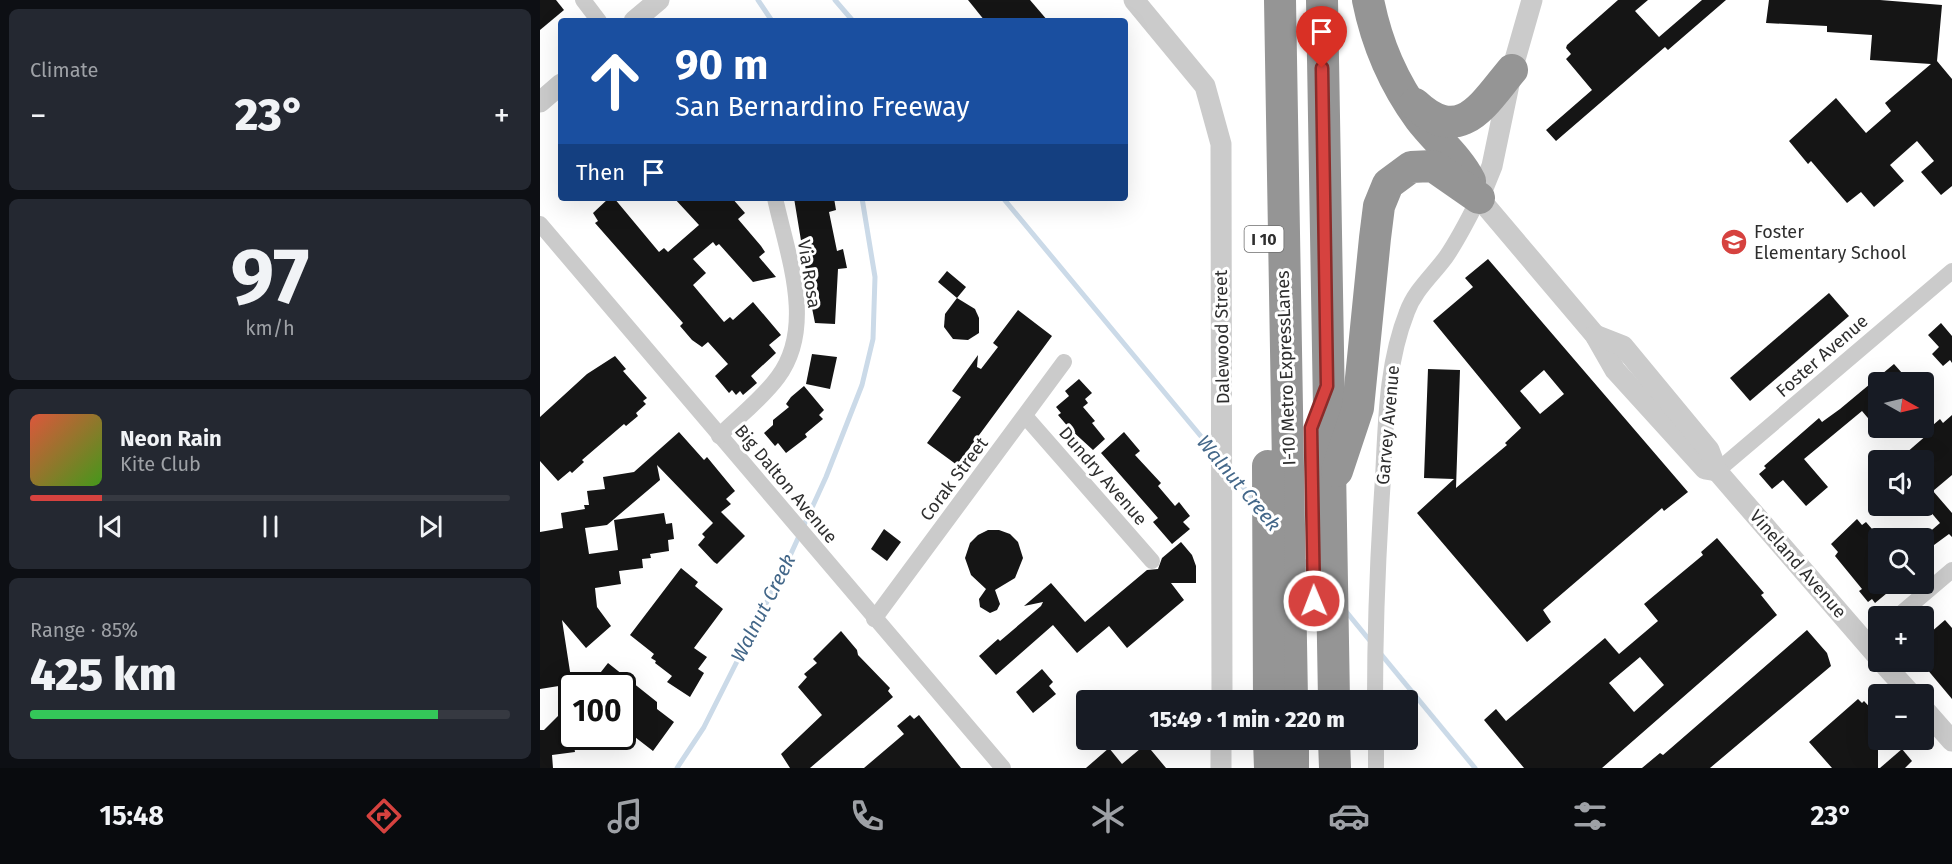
<!DOCTYPE html>
<html lang="en">
<head>
<meta charset="utf-8">
<style>
  body { margin:0; font-family:"Fira Sans",sans-serif; background:#242831; color:#f1f3f6; height:100vh; display:flex; flex-direction:column; font-size:22px; white-space:nowrap }
  * { box-sizing:border-box; margin:0 }
  p { font-size:20px; color:#9ea1a6 }
  .icon { flex:none; width:33px; height:33px; fill:none; stroke:currentColor; stroke-width:2; stroke-linecap:round; stroke-linejoin:round }
  .map { position:relative; flex:1; overflow:hidden }
  .sheet { display:flex; flex-direction:column; gap:9px; padding:9px; background:#0d0f14; width:540px }
  .sheet>* { flex:none }
  .guide { position:absolute; left:18px; top:18px; width:570px; height:183px; border-radius:6px; box-shadow:0 6px 24px #0002; background:#1a4fa0; color:#fff; overflow:hidden }
  .needle { width:39px; rotate:98deg }
  .tools { position:absolute; left:1328px; top:372px; display:grid; gap:12px }
  .tools a { display:grid; place-items:center; width:66px; height:66px; border-radius:6px; background:#171b24; box-shadow:0 6px 24px #0002; font-size:30px }
  .speed { position:absolute; left:18px; top:672px; display:flex; gap:12px; font-size:30px; font-weight:700; text-align:center }
  .speed>* { display:grid; place-content:center; width:78px; height:78px; border-radius:50%; background:#171b24; box-shadow:0 6px 24px #0002; line-height:1 }
  .speed .limit { border:3px solid #111; border-radius:9px; background:#fff; color:#111 }
  .pin { position:absolute; display:grid; place-items:center; width:51px; height:51px; color:#fff; margin:-62px -26px; border-radius:50% 50% 50% 0; rotate:-45deg; box-shadow:0 0 6px #0007 }
  .pin .icon { rotate:45deg }
  .me { position:absolute; width:66px; margin:-33px; rotate:359deg; stroke-linejoin:round; filter:drop-shadow(0 0 4px #0008) }
  .turn { display:flex; align-items:center; gap:21px; height:126px; padding:0 18px; font-size:27px }
  .turn .icon { width:78px; height:78px; stroke-width:2.5 }
  .turn b { display:block; font-size:42px; line-height:51px }
  .then { display:flex; align-items:center; height:57px; padding:0 18px; background:#0003; gap:12px; font-size:22px }
  .big { font-size:45px; font-weight:800; line-height:1.1 }
  .sheet .widget { flex:1; display:flex; flex-direction:column; justify-content:center; gap:9px; min-width:0; padding:0 21px; border-radius:9px; background:#242831 }
  .sheet .dial { align-items:center; gap:0 }
  .dial b { font-size:78px; line-height:1 }
  .song { display:flex; align-items:center; gap:18px }
  .cover { width:72px; height:72px; border-radius:9px; background:linear-gradient(135deg,hsl(10 70% 55%),hsl(100 70% 35%)) }
  .played { height:6px; border-radius:3px; background:linear-gradient(90deg,#d6423f 15%,#363941 15%) }
  .keys { display:flex; justify-content:space-around; direction:ltr }
  .heat { display:flex; justify-content:space-between; align-items:center; font-size:33px; direction:ltr }
  .charge { height:9px; border-radius:4px; background:linear-gradient(90deg,#34c759 85%,#363941 0) }
  .trip { position:absolute; left:536px; top:690px; width:342px; height:60px; border-radius:6px; background:#171b24; box-shadow:0 6px 24px #0002; font-weight:800; line-height:60px; text-align:center }
  .dock { display:flex; height:96px; justify-content:space-around; align-items:center; background:#090b0e; color:#9ea1a6 }
  .dock .icon { width:42px; height:42px }
  .dock .active { color:#d6423f }
  .dock b { font-size:27px; color:#f1f3f6 }
  main { display:flex; flex:1; min-height:0 }
  .map>svg:first-child { display:block }
  .lines { fill:none; stroke-linecap:round; stroke-linejoin:round }
  .stream { stroke:#cbdae8; stroke-width:5 }
  .building { fill:#151515; fill-rule:evenodd }
  .minor { stroke:#cbcbcb; stroke-width:16 }
  .tertiary { stroke:#cbcbcb; stroke-width:21 }
  .motorway { stroke:#959595; stroke-width:32 }
  .route-casing { stroke:#8b2b29; stroke-width:15 }
  .route { stroke:#d6423f; stroke-width:10 }
  .labels { text-anchor:middle; dominant-baseline:central; stroke-width:6; stroke-linejoin:round; paint-order:stroke }
  .shield { fill:#fff; stroke:#6d6d6d; stroke-width:1.5 }
  .shield-label { font-size:16px; font-weight:bold; fill:#2e2e2e }
  .poi-label { font-size:18px; fill:#2e2e2e; stroke:#fff; text-anchor:start }
  .street-label { font-size:18px; fill:#2e2e2e; stroke:#fff }
  .water-label { font-size:20px; font-style:italic; fill:#436789; stroke:#fff }
</style>
</head>
<body>
<main>
<section class="sheet">
<div class="widget"><p>Climate</p>
<div class="heat"><a>−</a><b class="big">23°</b><a>+</a></div>
</div>
<div class="widget dial"><b>97</b><p>km/h</p></div>
<div class="widget">
<div class="song"><i class="cover"></i><div><b>Neon Rain</b><p>Kite Club</p></div></div>
<div class="played"></div>
<div class="keys"><svg class="icon" aria-label="previous" viewBox="0 0 24 24"><path d="M18 5L8 12l10 7zM5 5v14"/></svg><svg class="icon" aria-label="pause" viewBox="0 0 24 24"><path d="M8 5v14M16 5v14"/></svg><svg class="icon" aria-label="next" viewBox="0 0 24 24"><path d="M6 5l10 7-10 7zM19 5v14"/></svg></div>
</div>
<div class="widget"><p>Range · 85%</p><b class="big">425 km</b><div class="charge"></div></div>
</section>
<div class="map">
<svg width="1412" height="768" viewBox="0 0 1412 768">
  <rect width="100%" height="100%" fill="#fff"/>
  <g class="lines">
    <!-- stream -->
    <g class="stream">
      <polyline points="218,0 232,21"/>
      <polyline points="295,0 313,21"/>
      <polyline points="463,198 674,452"/>
      <polyline points="688,468 716,503"/>
      <polyline points="762,559 779,579"/>
      <polyline points="804,609 831,642"/>
      <polyline points="840,653 935,768"/>
      <polyline points="137,768 164,727 249,558 286,477 322,385 333,339 335,277 322,198"/>
    </g>
  </g>
  <!-- building -->
  <g class="building">
    <polygon points="0,0 16,0 24,10 0,30"/>
    <polygon points="428,0 490,0 508,21 445,21"/>
    <polygon points="1078,0 1108,0 1095,11 1119,37 1162,0 1186,0 1128,50 1125,47 1016,141 1006,130 1052,90 1026,59 1031,54 1026,48 1027,45"/>
    <polygon points="1229,0 1340,0 1402,5 1397,61 1412,79 1412,186 1401,195 1381,172 1394,161 1377,141 1350,165 1364,181 1334,207 1321,192 1307,203 1271,161 1268,164 1249,141 1296,98 1326,133 1351,111 1345,103 1391,64 1330,60 1332,35 1287,32 1287,26 1226,23"/>
    <polygon points="69,198 74,198 119,252 124,248 128,252 159,225 134,198 192,198 205,213 198,219 221,246 225,252 219,257 236,277 213,282 179,244 176,246 173,242 153,259 166,273 153,285 184,322 190,317 193,320 213,302 241,335 229,345 236,353 211,376 217,383 203,395 200,391 196,395 192,390 189,393 175,376 188,364 168,342 162,347 152,340 140,326 143,323 55,223 58,221 53,213"/>
    <polygon points="254,198 294,198 296,210 289,212 297,251 303,249 307,268 298,269 295,324 275,323 270,298 279,299 273,270 266,271"/>
    <path d="M948,259L1148,492L1124,511L1122,508L1003,610L1011,622L987,642L877,513L914,479L884,478L888,369L920,370L916,488L967,445L965,443L981,428L893,321L933,287L925,278ZM1004,370L1024,394L1000,414L980,391Z"/>
    <polygon points="407,271 426,287 417,298 398,282"/>
    <polygon points="1289,293 1309,316 1210,401 1190,378"/>
    <polygon points="417,298 435,309 439,318 439,333 428,340 413,339 404,327 405,314"/>
    <polygon points="478,310 512,336 417,465 387,443 421,397 412,391 438,355 437,367 441,369 458,347 453,343"/>
    <polygon points="1401,323 1412,336 1412,363 1410,360 1403,366 1392,354 1399,347 1388,335"/>
    <polygon points="272,354 297,357 290,389 266,384"/>
    <polygon points="75,356 86,369 83,371 107,398 103,401 106,404 96,413 98,416 86,426 84,424 42,460 44,462 32,473 30,471 18,481 0,461 0,417 47,374"/>
    <polygon points="1354,364 1370,382 1338,382 1338,430 1322,411 1264,459 1288,487 1266,506 1243,480 1232,489 1219,474 1226,468 1224,466 1279,418 1282,422 1300,409"/>
    <polygon points="539,379 552,393 545,399 548,403 543,407 555,421 552,423 565,439 553,450 530,429 518,415 521,413 516,407 529,396 525,391"/>
    <polygon points="264,386 284,410 279,415 283,419 265,434 267,437 246,453 238,443 235,446 224,433 233,425 233,420 249,407 246,404 251,397"/>
    <polygon points="1412,415 1412,475 1393,491 1412,513 1412,537 1409,534 1394,545 1386,535 1400,523 1383,503 1383,460 1358,460 1388,434 1386,431 1400,419 1403,423"/>
    <polygon points="139,432 164,460 167,457 195,491 186,499 191,504 181,512 205,536 177,564 174,562 158,545 165,537 162,534 173,523 117,465 120,480 67,525 45,528 49,554 78,550 74,520 124,513 126,524 132,523 134,539 128,540 129,551 110,554 111,558 102,559 103,568 79,571 81,584 55,588 57,607 71,626 46,648 22,620 31,678 25,685 0,689 0,532 23,528 21,513 45,509 44,505 49,505 47,491 65,489 63,477 94,472"/>
    <polygon points="584,432 600,451 595,455 621,483 618,486 635,506 639,502 650,516 643,522 650,529 632,544 613,522 618,518 561,453"/>
    <polygon points="1317,519 1322,525 1326,522 1338,536 1338,584 1358,584 1335,603 1332,599 1328,602 1319,591 1322,589 1295,556 1298,552 1291,544"/>
    <polygon points="344,529 361,542 347,561 331,549"/>
    <polygon points="448,530 459,530 470,534 478,542 483,558 475,578 455,590 460,604 457,610 450,613 440,607 439,599 446,589 431,575 425,558 430,543 438,535"/>
    <path d="M1177,538L1224,593L1221,595L1237,615L1062,768H984L944,720L956,709L966,721L1065,638L1079,654L1118,621L1104,604L1163,555L1161,552ZM1100,657L1124,685L1094,712L1069,683Z"/>
    <polygon points="641,542 652,555 656,566 656,583 631,583 644,600 587,648 569,626 537,653 513,625 456,675 439,656 458,639 460,641 501,606 503,602 484,606 511,583 545,622 607,570 618,569 622,558"/>
    <polygon points="141,568 158,582 155,586 183,609 154,648 167,657 158,669 164,673 150,697 127,682 132,676 115,663 116,661 111,658 114,654 90,635"/>
    <polygon points="1405,620 1412,628 1412,699 1381,662 1393,652 1383,639"/>
    <polygon points="1267,630 1287,653 1291,666 1170,768 1102,768 1120,753 1123,755"/>
    <polygon points="301,631 317,650 318,655 350,688 348,691 353,697 270,768 250,768 241,754 282,715 258,687 267,677 264,674 277,663 273,659"/>
    <polygon points="68,663 117,702 117,709 134,722 113,751 82,727 82,686 50,686"/>
    <polygon points="502,669 513,682 509,686 516,694 493,713 476,692"/>
    <polygon points="1318,699 1322,703 1324,701 1338,716 1338,768 1292,768 1269,742"/>
    <polygon points="27,707 35,752 12,755 13,768 0,768 0,730 4,730"/>
    <polygon points="370,715 374,719 379,715 421,768 324,768 364,734 357,726"/>
    <polygon points="606,744 626,768 546,768 569,748 582,764"/>
    <polygon points="1362,749 1372,761 1365,768 1340,768"/>
  </g>
  <g class="lines">
    <!-- minor -->
    <g class="minor">
      <polyline points="43,0 59,21"/>
      <polyline points="0,224 463,768"/>
      <polyline points="485,416 612,561"/>
      <path d="M179,436C198,417 222,399 238,377C276,326 247,254 235,198"/>
      <polyline points="1177,471 1412,271"/>
      <polyline points="1358,616 1412,570"/>
      <polyline points="334,619 524,362"/>
      <polyline points="1326,644 1338,634"/>
      <path d="M835,700C835,626 838,552 843,478C846,423 846,365 867,312C875,290 892,276 906,257C919,238 929,218 939,198"/>
      <polyline points="836,740 836,768"/>
    </g>
    <!-- tertiary -->
    <g class="tertiary">
      <polyline points="594,0 665,86 681,144 682,700"/>
      <polyline points="992,0 972,70 952,166 939,198 1055,335 1075,370 1165,469 1177,471"/>
      <polyline points="94,21 119,0"/>
      <polyline points="0,102 21,84"/>
      <polyline points="1055,335 1083,346 1169,450 1177,471 1338,657"/>
      <polyline points="1342,662 1371,694"/>
      <polyline points="1383,708 1412,741"/>
      <polyline points="681,768 681,740"/>
    </g>
    <!-- motorway -->
    <g class="motorway">
      <polyline points="740,0 752,700"/>
      <polyline points="782,0 794,700"/>
      <path d="M828,0C837,45 853,82 880,119C896,140 918,157 930,181"/>
      <path d="M875,104C921,147 944,103 972,70"/>
      <polyline points="728,466 729,700"/>
      <polyline points="797,471 818,408 835,238 839,206 848,184 871,167 893,166 939,198"/>
      <polyline points="729,740 730,768"/>
      <polyline points="753,740 753,768"/>
      <polyline points="794,740 795,768"/>
    </g>
  </g>
  <g class="lines">
    <defs>
      <polyline id="route" points="774,601 771,428 787,386 782,68"/>
    </defs>
    <!-- route casing -->
    <use href="#route" class="route-casing"/>
    <!-- route -->
    <use href="#route" class="route"/>
  </g>
  <!-- icons -->
  <defs>
    <symbol id="school-disc" viewBox="-11 -11 22 22"><circle r="9.5" fill="#d6423f" stroke="#fff"/><path d="M0-5L7-2L0 1L-7-2ZM-4 1L0 2.5L4 1V4Q0 6-4 4Z" fill="#fff"/></symbol>
  </defs>
  <g fill-rule="evenodd">
    <use href="#school-disc" x="1179" y="227" width="30" height="30"/>
  </g>
  <g class="labels">
    <!-- shield labels -->
    <rect class="shield" x="704.5" y="226" width="39" height="26" rx="4.5"/>
    <g class="shield-label">
      <text x="724" y="239">I 10</text>
    </g>
    <!-- poi labels -->
    <g class="poi-label">
      <text x="1214" y="232">Foster<tspan x="1214" dy="21">Elementary School</tspan></text>
    </g>
    <!-- street labels -->
    <g class="street-label">
      <text transform="translate(269 274) rotate(81)">Via Rosa</text>
      <text transform="translate(682 337) rotate(-91)">Dalewood Street</text>
      <text transform="translate(1282 356) rotate(-41)">Foster Avenue</text>
      <text transform="translate(746 368) rotate(-92)">I-10 Metro ExpressLanes</text>
      <text transform="translate(848 425) rotate(-85)">Garvey Avenue</text>
      <text transform="translate(563 476) rotate(49)">Dundry Avenue</text>
      <text transform="translate(414 479) rotate(-53)">Corak Street</text>
      <text transform="translate(246 484) rotate(50)">Big Dalton Avenue</text>
      <text transform="translate(1258 564) rotate(49)">Vineland Avenue</text>
    </g>
    <!-- water labels -->
    <g class="water-label">
      <text transform="translate(699 483) rotate(50)">Walnut Creek</text>
      <text transform="translate(223 608) rotate(-63)">Walnut Creek</text>
    </g>
  </g>
</svg>
<div class="tools">
<a><svg class="needle" viewBox="-14 -14 28 28"><path d="M0-13l5 13h-10z" fill="#e53935"/><path d="M0 13l5-13h-10z" fill="#9ea1a6"/></svg></a>
<a><svg class="icon" aria-label="sound" viewBox="0 0 24 24"><path d="M4 9h4l5-4v14l-5-4H4zM17 9q2 3 0 6"/></svg></a>
<a><svg class="icon" aria-label="search" viewBox="0 0 24 24"><circle cx="10" cy="10" r="6"/><path d="M15 15l6 6"/></svg></a>
<a>+</a>
<a>−</a>
</div>
<div class="speed"><div class="limit">100</div></div>
<div class="pin" style="left:782px;top:68px;background:#d93025"><svg class="icon" aria-label="arrive" viewBox="0 0 24 24"><path d="M6 21V4h12l-3 4 3 4H6"/></svg></div>
<svg class="me" style="left:774px;top:601px" viewBox="-20 -20 40 40"><circle r="17" fill="#d6423f" stroke="#fff" stroke-width="3"/><path d="M0-11L8 9 0 5-8 9z" fill="#fff"/></svg>
<div class="trip">15:49 · 1 min · 220 m</div>
<div class="guide">
<div class="turn"><svg class="icon" aria-label="ahead" viewBox="0 0 24 24"><path d="M12 20V5M6 11l6-6 6 6"/></svg><div><b>90 m</b>San Bernardino Freeway</div></div>
<div class="then">Then<svg class="icon" aria-label="arrive" viewBox="0 0 24 24"><path d="M6 21V4h12l-3 4 3 4H6"/></svg></div>
</div>
</div>
</main>
<nav class="dock">
<b>15:48</b>
<svg class="icon active" aria-label="directions" viewBox="0 0 24 24"><path d="M12 3l9 9-9 9-9-9zM9 14v-3h6M13 9l2 2-2 2"/></svg>
<svg class="icon" aria-label="music" viewBox="0 0 24 24"><path d="M9 18V5l10-2v13"/><circle cx="6" cy="18" r="3"/><circle cx="16" cy="16" r="3"/></svg>
<svg class="icon" aria-label="phone" viewBox="0 0 24 24"><path d="M5 4h4l2 5-3 2q2 4 5 5l2-3 5 2v4C11 20 4 13 5 4z"/></svg>
<svg class="icon" aria-label="climate" viewBox="0 0 24 24"><path d="M12 3v18M4 7l16 10M4 17L20 7"/></svg>
<svg class="icon" aria-label="car" viewBox="0 0 24 24"><path d="M5 17H2v-5l4-1 3-4h7l3 4 3 1v5h-3M9 17h6M6 11h13"/><circle cx="7" cy="17" r="2"/><circle cx="17" cy="17" r="2"/></svg>
<svg class="icon" aria-label="filters" viewBox="0 0 24 24"><path d="M4 7h16M4 17h16"/><circle cx="9" cy="7" r="2"/><circle cx="15" cy="17" r="2"/></svg>
<b>23°</b>
</nav>
</body>
</html>
